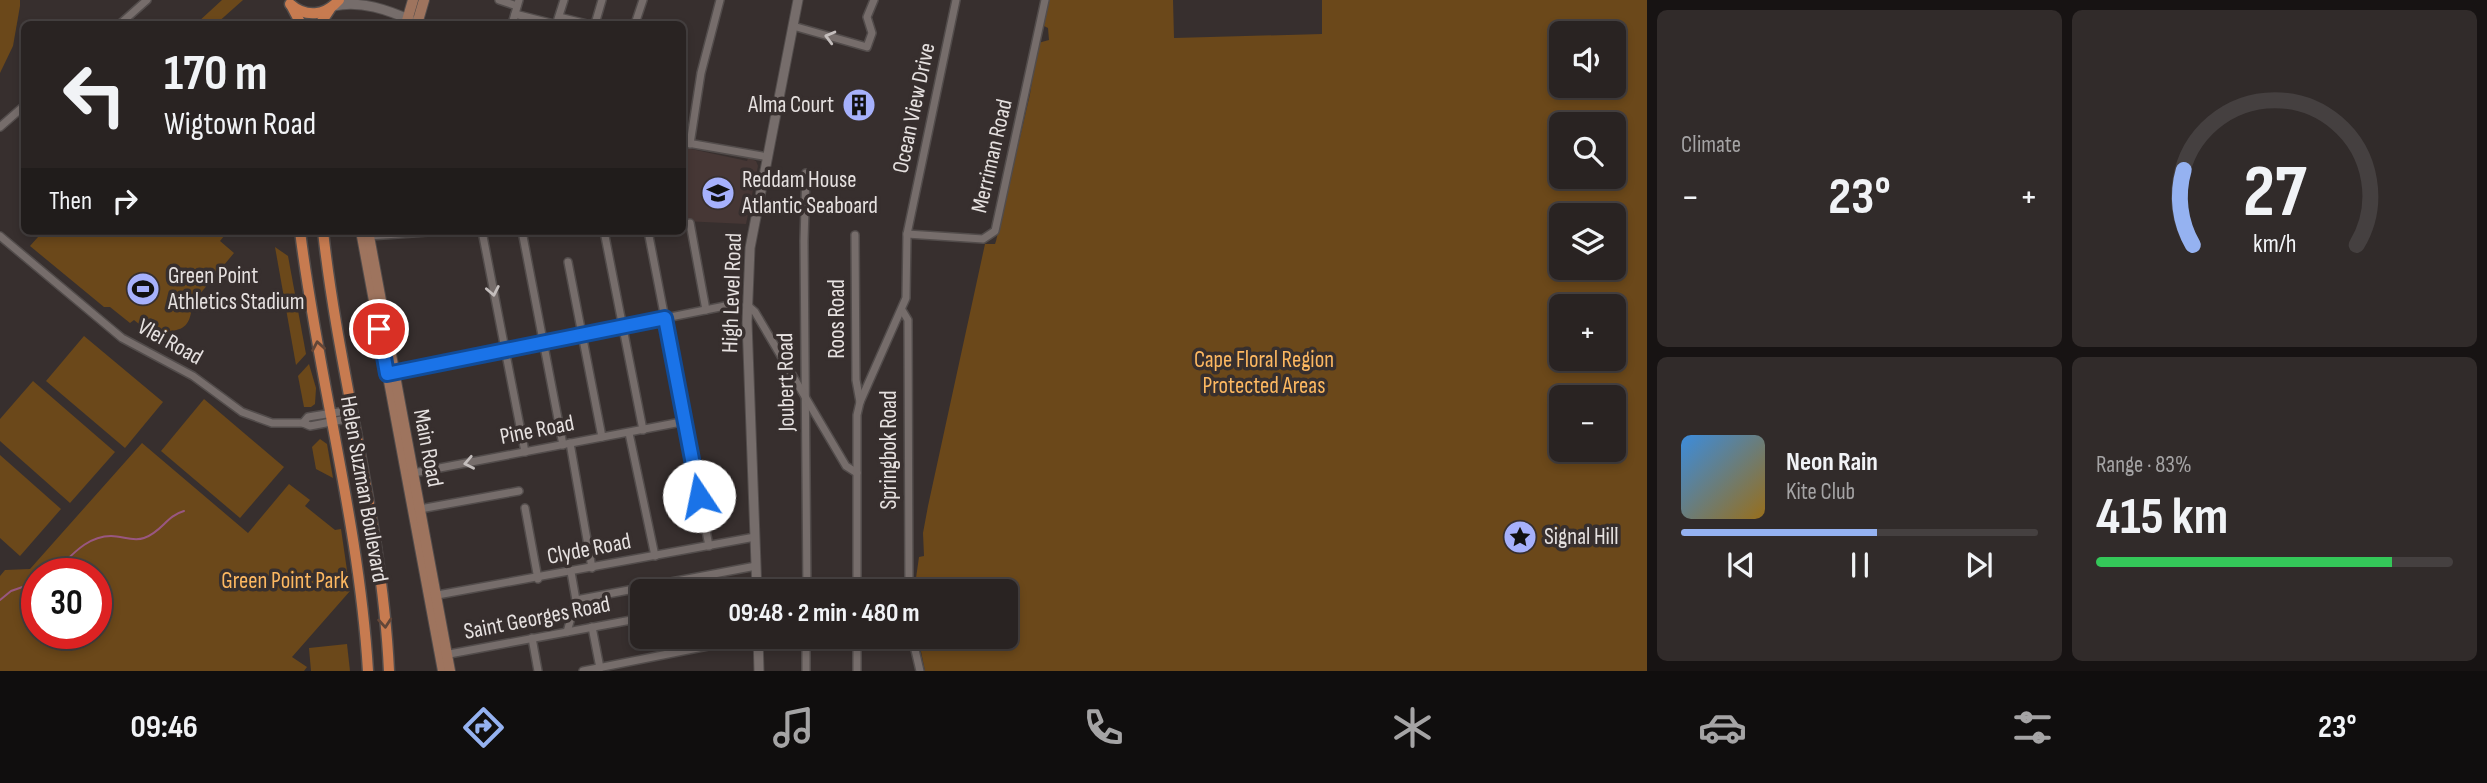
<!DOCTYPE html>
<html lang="en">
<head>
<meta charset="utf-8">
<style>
  body { margin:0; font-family:"Sofia Sans Condensed",sans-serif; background:#312b2a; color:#f1f3f6; height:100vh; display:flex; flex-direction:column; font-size:26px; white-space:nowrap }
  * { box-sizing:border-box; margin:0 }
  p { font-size:23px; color:#a5a4a5 }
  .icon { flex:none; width:38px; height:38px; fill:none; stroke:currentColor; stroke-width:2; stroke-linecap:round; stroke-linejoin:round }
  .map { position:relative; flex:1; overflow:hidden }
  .side { display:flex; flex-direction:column; gap:10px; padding:10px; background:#171313; width:840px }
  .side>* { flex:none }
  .hud { position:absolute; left:21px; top:21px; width:665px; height:214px; border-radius:10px; box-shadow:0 4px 10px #0003,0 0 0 2px #454040; background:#292322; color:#f1f3f6; overflow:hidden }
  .controls { position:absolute; left:1549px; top:21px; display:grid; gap:14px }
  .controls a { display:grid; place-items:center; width:77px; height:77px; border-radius:10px; background:#292322; box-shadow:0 4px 10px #0003,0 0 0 2px #454040; font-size:35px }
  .speed { position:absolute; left:21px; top:558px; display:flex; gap:14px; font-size:35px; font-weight:700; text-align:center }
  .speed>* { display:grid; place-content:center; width:91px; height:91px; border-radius:50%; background:#292322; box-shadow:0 4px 10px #0003,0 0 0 2px #454040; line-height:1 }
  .speed .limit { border:10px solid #d22; background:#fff; color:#111 }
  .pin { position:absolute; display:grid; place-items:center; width:60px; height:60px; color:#fff; margin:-30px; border:4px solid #fff; border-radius:50%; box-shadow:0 2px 7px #0007 }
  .me { position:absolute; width:77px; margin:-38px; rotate:349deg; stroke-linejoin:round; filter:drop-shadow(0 0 5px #0008) }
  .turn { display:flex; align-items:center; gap:24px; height:147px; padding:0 28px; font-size:32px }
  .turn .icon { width:91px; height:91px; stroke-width:2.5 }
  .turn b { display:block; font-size:49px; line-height:60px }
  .then { display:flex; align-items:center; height:66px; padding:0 28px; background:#0003; gap:14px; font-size:26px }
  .big { font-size:52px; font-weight:700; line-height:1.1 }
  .side .widget { flex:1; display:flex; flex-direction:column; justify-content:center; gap:10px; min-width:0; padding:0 24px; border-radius:10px; background:#312b2a }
  .side .dial { align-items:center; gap:0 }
  .dial svg { height:182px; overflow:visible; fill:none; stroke:#454040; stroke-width:7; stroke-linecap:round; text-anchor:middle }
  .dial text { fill:#f1f3f6; stroke:none }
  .song { display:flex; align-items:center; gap:21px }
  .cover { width:84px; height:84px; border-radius:10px; background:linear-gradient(135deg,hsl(210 70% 55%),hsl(40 70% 35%)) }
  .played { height:7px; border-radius:4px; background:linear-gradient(90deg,#95b2f1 55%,#454040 55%) }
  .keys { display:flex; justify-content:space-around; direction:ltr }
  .heat { display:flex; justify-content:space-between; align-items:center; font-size:38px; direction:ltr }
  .charge { height:10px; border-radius:5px; background:linear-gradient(90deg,#34c759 83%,#454040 0) }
  .side .tiles { flex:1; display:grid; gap:10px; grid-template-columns:repeat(2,1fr) }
  .trip { position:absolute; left:630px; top:579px; width:388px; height:70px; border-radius:10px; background:#292322; box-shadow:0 4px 10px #0003,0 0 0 2px #454040; font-weight:700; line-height:70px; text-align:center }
  .tab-bar { display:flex; height:112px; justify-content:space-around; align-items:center; background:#100e0e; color:#a5a4a5 }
  .tab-bar .icon { width:49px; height:49px }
  .tab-bar .on { color:#95b2f1 }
  .tab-bar b { font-size:32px; color:#f1f3f6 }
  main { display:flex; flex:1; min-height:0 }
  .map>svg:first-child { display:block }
  .built { fill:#463735 }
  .green { fill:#6b481a; fill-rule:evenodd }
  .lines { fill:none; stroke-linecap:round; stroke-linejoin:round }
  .stream { stroke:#995780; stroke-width:2 }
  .minor-casing { stroke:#524c4b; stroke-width:10 }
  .tertiary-casing { stroke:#524c4b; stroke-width:11 }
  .secondary-casing { stroke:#524c4b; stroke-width:12 }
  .primary-casing { stroke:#524c4b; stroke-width:13 }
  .minor { stroke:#766d6b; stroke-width:7 }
  .tertiary { stroke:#766d6b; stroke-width:9 }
  .secondary { stroke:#9e745e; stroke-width:10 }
  .primary { stroke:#c77b50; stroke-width:10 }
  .oneway { stroke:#c4bebd }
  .oneway2 { stroke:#624638 }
  .route-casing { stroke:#114b97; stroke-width:18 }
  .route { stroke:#1a73e8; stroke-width:12 }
  .labels { text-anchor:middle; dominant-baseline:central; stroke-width:7; stroke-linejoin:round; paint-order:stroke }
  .poi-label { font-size:23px; fill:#e6e1e0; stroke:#372f2e; text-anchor:start }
  .street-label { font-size:23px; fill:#e6e1e0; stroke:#372f2e }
  .park-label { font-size:23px; fill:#fdb861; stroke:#372f2e }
</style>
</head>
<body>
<main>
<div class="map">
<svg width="1647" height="671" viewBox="0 0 1647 671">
  <rect width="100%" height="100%" fill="#372f2e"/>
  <!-- built -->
  <polygon class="built" points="682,147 747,161 748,158 756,161 758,166 746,224 683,221"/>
  <!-- green -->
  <g class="green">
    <polygon points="0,0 20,0 20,6 13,46 0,73"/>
    <polygon points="222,0 243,0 216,24 187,24 193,19 197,23"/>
    <path d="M1048,0H1173L1174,38L1322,34V0H1647V671H925L918,637H1006V592H914L919,557L924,556L923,533L928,506L985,244H995L996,241L1030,94L1038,43L1049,40L1048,28L1042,25ZM1561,33H1614V86H1561ZM1561,124H1614V177H1561ZM1561,215H1614V268H1561ZM1561,306H1614V359H1561ZM1561,397H1614V450H1561Z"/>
    <path d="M34,231H228L220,241L234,253L194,301L190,297L185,302L191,313C187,332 177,329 161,333L159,331L154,336L134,320L130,323L110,307H104L30,246L38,237Z"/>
    <polygon points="275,247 288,256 306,354 296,365"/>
    <polygon points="84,336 163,402 125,448 46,381"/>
    <polygon points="309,364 316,388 315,404 311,407 304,407 298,376"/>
    <polygon points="33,381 115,452 70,503 0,441 0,419"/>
    <polygon points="204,399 284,467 240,518 161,451"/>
    <polygon points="320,439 327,444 333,478 316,469 312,447"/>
    <path d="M142,443L248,533L289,484L310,500L305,506L335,530L341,529L350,591L292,657L307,667L304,671H0V576L5,570L30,569ZM37,574H96V634H37Z"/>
    <polygon points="0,455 61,509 20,556 0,538"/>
    <polygon points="347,644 350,671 311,671 309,648"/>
  </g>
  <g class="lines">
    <!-- stream -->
    <g class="stream">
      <path d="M52,574C69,559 85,536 111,536C123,536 133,542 144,538C162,532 166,516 184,511"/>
      <polyline points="0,600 11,591 37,582"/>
    </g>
    <defs>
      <g id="minor">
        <polyline points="499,0 517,6"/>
        <polyline points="515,14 554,24 557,22 564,0"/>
        <polyline points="559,17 587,24"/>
        <polyline points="120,24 147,0"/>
        <polyline points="512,24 519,0"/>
        <polyline points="595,24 602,0"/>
        <polyline points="635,24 643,0"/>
        <polyline points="793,26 867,47 872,33 867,17 874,0"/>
        <polyline points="0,127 24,106"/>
        <polyline points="682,142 768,157"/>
        <polyline points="690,144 701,73 720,0"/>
        <polyline points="806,173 804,241 807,592"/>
        <polyline points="690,223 706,310"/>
        <polyline points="482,231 525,452"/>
        <polyline points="522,231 563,445"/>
        <polyline points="604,231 643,430"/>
        <polyline points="648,231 709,546"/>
        <polyline points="907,234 983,239 995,231 1045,0"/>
        <polyline points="855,235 856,380 860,402"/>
        <polyline points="0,236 122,338 193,376 242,412 272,423 303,423 310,426 352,418"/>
        <polyline points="369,236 442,231"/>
        <polyline points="568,262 602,437"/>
        <polyline points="747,305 755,312 846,466 857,473"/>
        <polyline points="902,310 908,320 909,592"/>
        <polyline points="393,373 735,304"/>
        <polyline points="303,423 308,417 351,410"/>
        <polyline points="629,433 655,556"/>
        <polyline points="570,443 592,568"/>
        <polyline points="408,474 676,423"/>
        <polyline points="525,508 538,579"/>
        <polyline points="420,509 519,491"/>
        <polyline points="857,592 857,415 860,402 906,298 907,234 956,0"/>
        <polyline points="432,596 755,537"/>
        <polyline points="576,600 756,566"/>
        <polyline points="592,627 600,668"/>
        <polyline points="567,632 576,600 571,572"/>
        <polyline points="912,637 920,671"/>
        <polyline points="532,638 538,671"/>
        <polyline points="444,655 642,618"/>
        <polyline points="583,671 748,638"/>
        <polyline points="806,671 806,637"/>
        <polyline points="857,671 857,637"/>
      </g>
      <g id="tertiary">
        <path d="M334,6C361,0 388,10 413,21"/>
        <polyline points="757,592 747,322 750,248 798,0"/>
        <polyline points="758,637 759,671"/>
      </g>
      <g id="secondary">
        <polyline points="406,24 413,0"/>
        <polyline points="417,24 424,0"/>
        <polyline points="361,231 443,671"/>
        <polyline points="368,231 450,671"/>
      </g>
      <g id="primary">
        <path d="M290,4C306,18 325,16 339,0"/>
        <polyline points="291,5 301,24"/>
        <polyline points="320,24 330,9"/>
        <path d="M300,231C318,378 359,522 368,671"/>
        <path d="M323,231C339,378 382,522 389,671"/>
      </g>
    </defs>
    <!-- minor casing -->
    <use href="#minor" class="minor-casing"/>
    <!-- tertiary casing -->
    <use href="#tertiary" class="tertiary-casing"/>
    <!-- secondary casing -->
    <use href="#secondary" class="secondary-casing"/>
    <!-- primary casing -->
    <use href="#primary" class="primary-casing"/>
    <!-- minor -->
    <use href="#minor" class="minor"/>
    <!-- tertiary -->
    <use href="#tertiary" class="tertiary"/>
    <!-- secondary -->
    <use href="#secondary" class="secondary"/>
    <!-- primary -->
    <use href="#primary" class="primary"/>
  </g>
  <!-- one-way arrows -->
  <defs><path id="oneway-chevron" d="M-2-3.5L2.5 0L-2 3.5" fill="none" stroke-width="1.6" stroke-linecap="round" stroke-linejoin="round" transform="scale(1.75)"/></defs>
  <g class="oneway">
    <use href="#oneway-chevron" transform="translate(830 37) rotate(-165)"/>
    <use href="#oneway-chevron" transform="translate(493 291) rotate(79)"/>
    <use href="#oneway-chevron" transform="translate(469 463) rotate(169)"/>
  </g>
  <g class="oneway2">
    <use href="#oneway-chevron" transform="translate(318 346) rotate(-100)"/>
    <use href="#oneway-chevron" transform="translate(385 623) rotate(85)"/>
  </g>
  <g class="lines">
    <defs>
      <polyline id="route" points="379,329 387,374 665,318 699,496"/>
    </defs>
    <!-- route casing -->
    <use href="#route" class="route-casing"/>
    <!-- route -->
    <use href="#route" class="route"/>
  </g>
  <!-- icons -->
  <defs>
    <symbol id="building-disc" viewBox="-11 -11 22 22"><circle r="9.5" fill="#a6b1fc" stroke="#372f2e"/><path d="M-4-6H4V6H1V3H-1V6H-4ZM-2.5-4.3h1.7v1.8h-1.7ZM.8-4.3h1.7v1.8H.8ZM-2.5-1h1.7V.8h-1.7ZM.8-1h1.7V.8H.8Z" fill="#111"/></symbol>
    <symbol id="school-disc" viewBox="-11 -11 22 22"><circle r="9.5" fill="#a6b1fc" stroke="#372f2e"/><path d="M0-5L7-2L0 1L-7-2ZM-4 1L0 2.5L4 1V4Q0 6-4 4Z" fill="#111"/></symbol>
    <symbol id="stadium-disc" viewBox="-11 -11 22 22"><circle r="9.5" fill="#a6b1fc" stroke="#372f2e"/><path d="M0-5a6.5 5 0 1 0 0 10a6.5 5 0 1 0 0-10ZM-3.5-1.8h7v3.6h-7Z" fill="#111"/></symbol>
    <symbol id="sight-disc" viewBox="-11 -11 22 22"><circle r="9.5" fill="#a6b1fc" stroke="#372f2e"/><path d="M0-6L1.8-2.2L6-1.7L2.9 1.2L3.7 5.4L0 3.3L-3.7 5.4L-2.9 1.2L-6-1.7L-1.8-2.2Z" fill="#111"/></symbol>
  </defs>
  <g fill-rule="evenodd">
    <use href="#building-disc" x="840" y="86" width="38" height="38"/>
    <use href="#school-disc" x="699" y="174" width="38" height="38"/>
    <use href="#stadium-disc" x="124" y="270" width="38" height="38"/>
    <use href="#sight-disc" x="1501" y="518" width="38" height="38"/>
  </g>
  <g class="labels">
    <!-- poi labels -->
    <g class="poi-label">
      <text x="834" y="105" text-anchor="end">Alma Court</text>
      <text x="742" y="180">Reddam House<tspan x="742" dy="26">Atlantic Seaboard</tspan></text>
      <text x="168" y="276">Green Point<tspan x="168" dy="26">Athletics Stadium</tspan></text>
      <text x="1544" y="537">Signal Hill</text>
    </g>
    <!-- street labels -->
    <g class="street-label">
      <text transform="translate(914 108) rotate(-78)">Ocean View Drive</text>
      <text transform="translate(992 156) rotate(-77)">Merriman Road</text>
      <text transform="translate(732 293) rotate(-88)">High Level Road</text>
      <text transform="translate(837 319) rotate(-90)">Roos Road</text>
      <text transform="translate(170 342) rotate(29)">Vlei Road</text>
      <text transform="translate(786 382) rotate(-91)">Joubert Road</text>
      <text transform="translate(537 430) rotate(-11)">Pine Road</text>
      <text transform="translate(428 448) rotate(79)">Main Road</text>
      <text transform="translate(889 450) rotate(-90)">Springbok Road</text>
      <text transform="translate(364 489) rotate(80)">Helen Suzman Boulevard</text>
      <text transform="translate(589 549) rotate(-11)">Clyde Road</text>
      <text transform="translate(537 618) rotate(-11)">Saint Georges Road</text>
    </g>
    <!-- park labels -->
    <g class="park-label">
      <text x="1264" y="360">Cape Floral Region<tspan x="1264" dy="26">Protected Areas</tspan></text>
      <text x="285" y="581">Green Point Park</text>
    </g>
  </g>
</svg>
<div class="controls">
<a><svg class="icon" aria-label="sound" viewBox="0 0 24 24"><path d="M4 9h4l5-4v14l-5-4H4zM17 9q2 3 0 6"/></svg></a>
<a><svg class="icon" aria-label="search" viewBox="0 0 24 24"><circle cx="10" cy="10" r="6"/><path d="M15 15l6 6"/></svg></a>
<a><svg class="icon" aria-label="layers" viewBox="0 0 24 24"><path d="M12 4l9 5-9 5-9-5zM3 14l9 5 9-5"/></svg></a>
<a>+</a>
<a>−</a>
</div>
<div class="speed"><div class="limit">30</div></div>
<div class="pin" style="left:379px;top:329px;background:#d93025"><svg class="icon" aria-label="arrive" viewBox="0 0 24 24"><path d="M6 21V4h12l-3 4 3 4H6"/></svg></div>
<svg class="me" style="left:699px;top:496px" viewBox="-20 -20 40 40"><circle r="19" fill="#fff"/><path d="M0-13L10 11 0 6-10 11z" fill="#1a73e8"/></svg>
<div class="trip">09:48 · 2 min · 480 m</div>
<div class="hud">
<div class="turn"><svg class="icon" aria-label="left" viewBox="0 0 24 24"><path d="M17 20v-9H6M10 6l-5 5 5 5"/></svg><div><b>170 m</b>Wigtown Road</div></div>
<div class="then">Then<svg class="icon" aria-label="right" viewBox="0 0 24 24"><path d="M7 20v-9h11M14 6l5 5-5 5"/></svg></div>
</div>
</div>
<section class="side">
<div class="tiles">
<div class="widget"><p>Climate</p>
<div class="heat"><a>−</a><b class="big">23°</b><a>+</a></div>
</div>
<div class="widget dial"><svg viewBox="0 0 100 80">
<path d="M14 69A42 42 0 1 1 86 69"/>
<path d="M14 69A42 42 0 0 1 10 36" stroke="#95b2f1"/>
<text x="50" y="56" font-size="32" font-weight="700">27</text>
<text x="50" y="72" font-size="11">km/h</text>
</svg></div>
<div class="widget">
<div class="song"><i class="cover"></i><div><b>Neon Rain</b><p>Kite Club</p></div></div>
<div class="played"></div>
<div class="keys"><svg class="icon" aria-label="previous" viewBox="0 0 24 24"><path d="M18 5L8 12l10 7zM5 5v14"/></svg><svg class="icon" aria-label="pause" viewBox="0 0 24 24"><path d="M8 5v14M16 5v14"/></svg><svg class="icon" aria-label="next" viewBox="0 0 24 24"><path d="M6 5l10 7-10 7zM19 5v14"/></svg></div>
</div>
<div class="widget"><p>Range · 83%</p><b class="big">415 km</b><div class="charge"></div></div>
</div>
</section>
</main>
<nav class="tab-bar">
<b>09:46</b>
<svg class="icon on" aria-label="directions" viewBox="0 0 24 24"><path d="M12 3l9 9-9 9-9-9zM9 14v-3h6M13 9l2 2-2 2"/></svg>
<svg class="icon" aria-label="music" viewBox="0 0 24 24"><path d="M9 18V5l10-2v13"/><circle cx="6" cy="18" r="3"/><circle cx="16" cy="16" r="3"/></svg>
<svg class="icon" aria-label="phone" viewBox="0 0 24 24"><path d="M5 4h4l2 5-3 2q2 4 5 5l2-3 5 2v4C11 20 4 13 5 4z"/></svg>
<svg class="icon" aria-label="climate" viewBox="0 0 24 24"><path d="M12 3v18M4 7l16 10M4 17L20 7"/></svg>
<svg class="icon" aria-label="car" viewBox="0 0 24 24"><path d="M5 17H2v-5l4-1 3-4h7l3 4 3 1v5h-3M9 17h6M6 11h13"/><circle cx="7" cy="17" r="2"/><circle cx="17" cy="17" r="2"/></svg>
<svg class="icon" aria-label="filters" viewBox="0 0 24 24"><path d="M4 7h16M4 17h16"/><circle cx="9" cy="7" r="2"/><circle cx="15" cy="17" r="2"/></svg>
<b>23°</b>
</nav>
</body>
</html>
